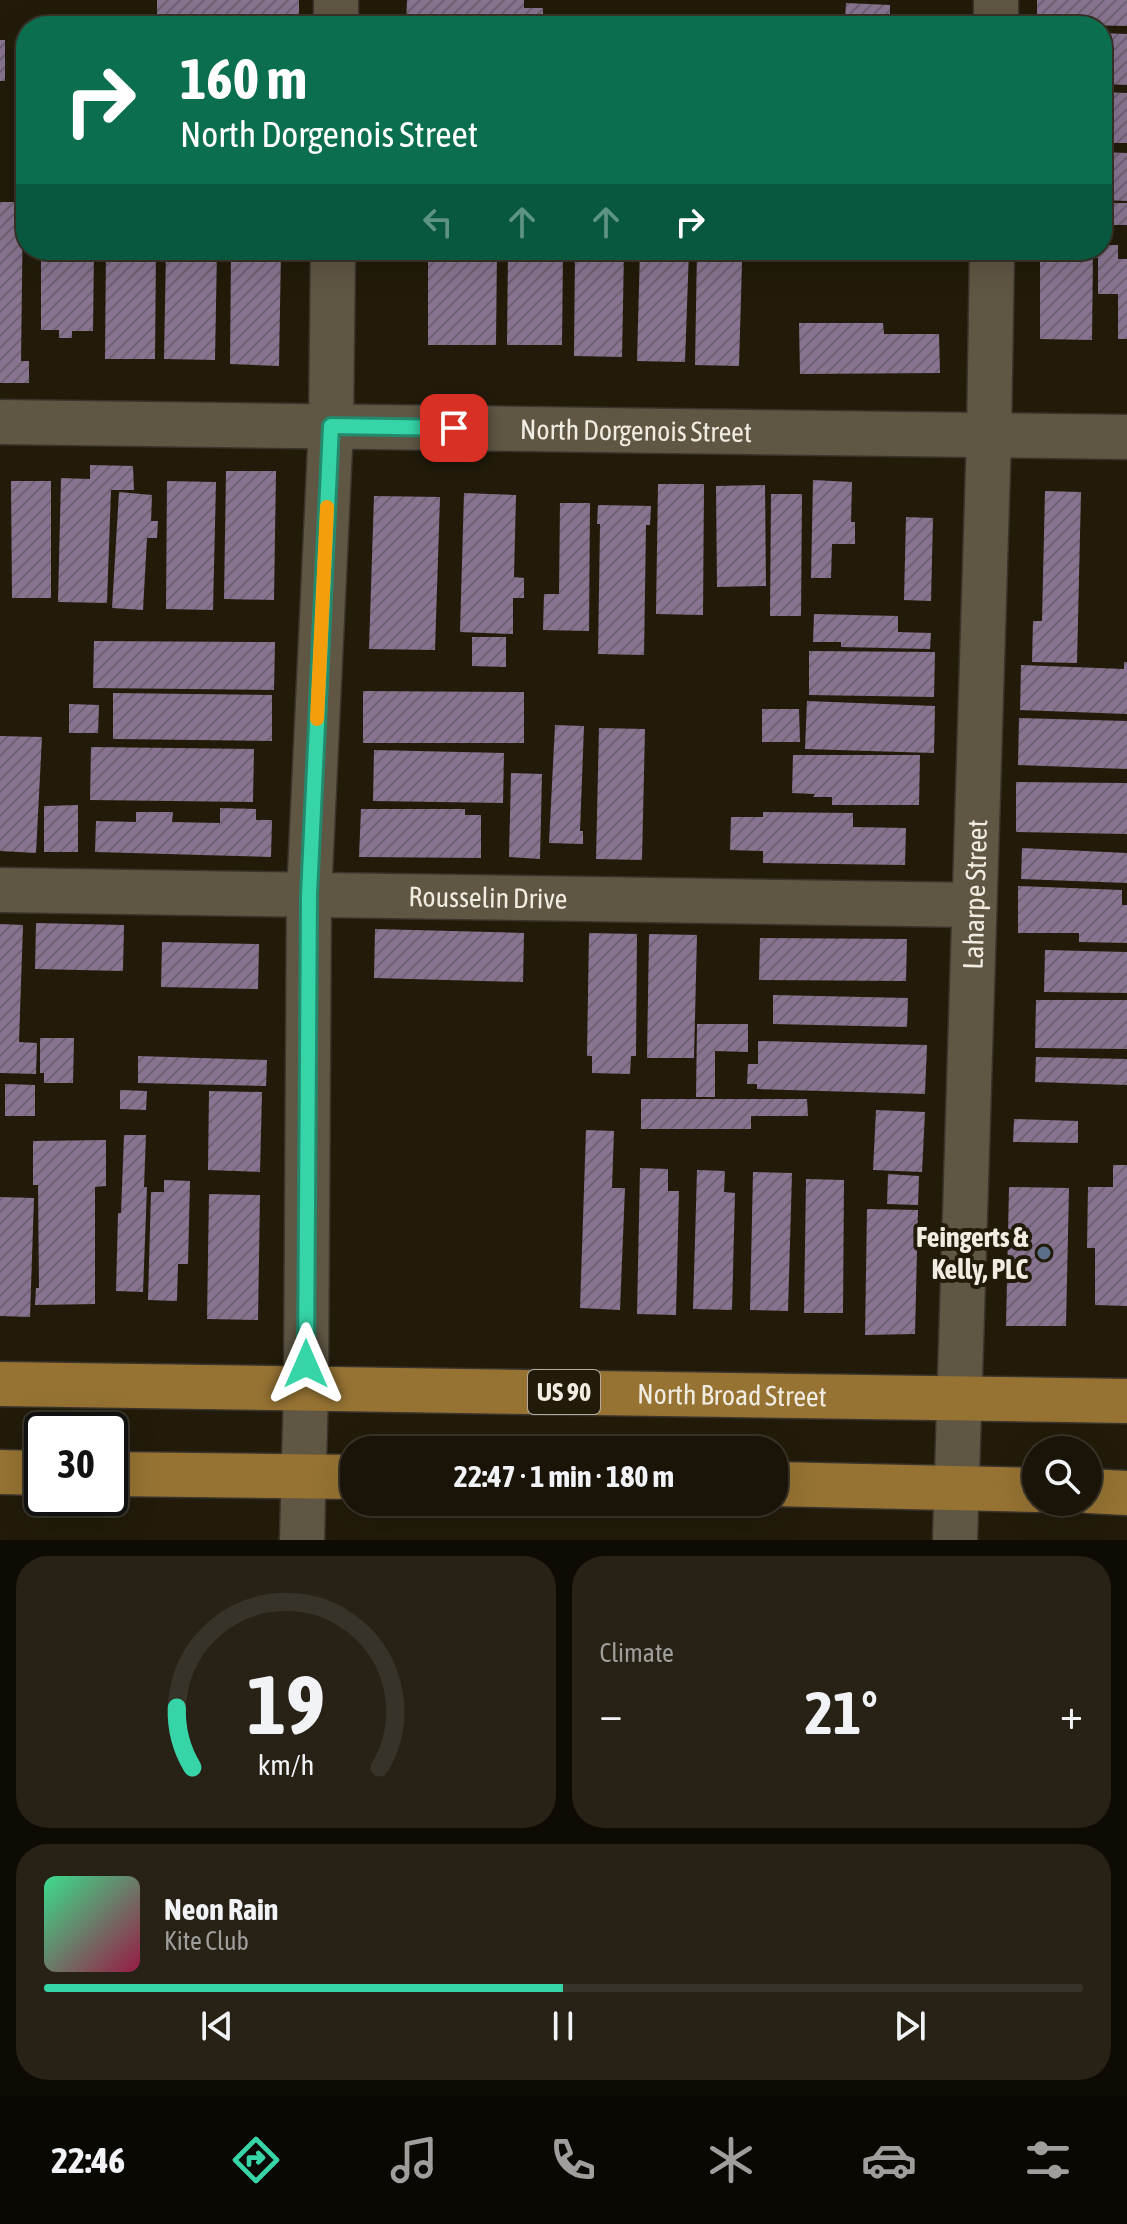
<!DOCTYPE html>
<html lang="en">
<head>
<meta charset="utf-8">
<style>
  body { margin:0; font-family:"Asap Condensed",sans-serif; background:#272116; color:#f1f3f6; height:100vh; display:flex; flex-direction:column; font-size:30px; white-space:nowrap }
  * { box-sizing:border-box; margin:0 }
  p { font-size:26px; color:#9f9e9c }
  .icon { flex:none; width:44px; height:44px; fill:none; stroke:currentColor; stroke-width:2; stroke-linecap:round; stroke-linejoin:round }
  .map { position:relative; height:1540px; overflow:hidden }
  .side { display:flex; flex-direction:column; gap:16px; padding:16px; background:#0e0b04; flex:1 }
  .side>* { flex:none }
  .hud { position:absolute; left:16px; top:16px; width:1096px; height:244px; border-radius:32px; box-shadow:0 8px 32px #0002,0 0 0 2px #383329; background:#0b6e4f; color:#fff; overflow:hidden }
  .buttons { position:absolute; left:1022px; top:1436px; display:grid; gap:16px }
  .buttons a { display:grid; place-items:center; width:80px; height:80px; border-radius:50%; background:#1a1408; box-shadow:0 8px 32px #0002,0 0 0 2px #383329; font-size:40px }
  .speed { position:absolute; left:24px; top:1412px; display:flex; gap:16px; font-size:40px; font-weight:700; text-align:center }
  .speed>* { display:grid; place-content:center; width:104px; height:104px; border-radius:50%; background:#1a1408; box-shadow:0 8px 32px #0002,0 0 0 2px #383329; line-height:1 }
  .speed .limit { border:4px solid #111; border-radius:12px; background:#fff; color:#111 }
  .pin { position:absolute; display:grid; place-items:center; width:68px; height:68px; color:#fff; margin:-34px; border-radius:16px; box-shadow:0 4px 12px #0006 }
  .me { position:absolute; width:88px; margin:-44px; rotate:0deg; stroke-linejoin:round; filter:drop-shadow(0 0 6px #0008) }
  .turn { display:flex; align-items:center; gap:28px; height:168px; padding:0 32px; font-size:36px }
  .turn .icon { width:104px; height:104px; stroke-width:2.5 }
  .turn b { display:block; font-size:56px; line-height:68px }
  .lanes { display:flex; align-items:center; height:76px; padding:0 32px; background:#0003; justify-content:center; gap:40px; direction:ltr }
  .lanes .off { opacity:.35 }
  .big { font-size:60px; font-weight:700; line-height:1.1 }
  .side .widget { flex:1; display:flex; flex-direction:column; justify-content:center; gap:12px; min-width:0; padding:0 28px; border-radius:32px; background:#272116 }
  .side .dial { align-items:center; gap:0 }
  .dial svg { height:208px; overflow:visible; fill:none; stroke:#383329; stroke-width:7; stroke-linecap:round; text-anchor:middle }
  .dial text { fill:#f1f3f6; stroke:none }
  .song { display:flex; align-items:center; gap:24px }
  .cover { width:96px; height:96px; border-radius:12px; background:linear-gradient(135deg,hsl(150 70% 55%),hsl(340 70% 35%)) }
  .played { height:8px; border-radius:4px; background:linear-gradient(90deg,#36d4a7 50%,#383329 50%) }
  .keys { display:flex; justify-content:space-around; direction:ltr }
  .heat { display:flex; justify-content:space-between; align-items:center; font-size:44px; direction:ltr }
  .side .tiles { flex:1; display:grid; gap:16px; grid-template-columns:1fr 1fr }
  .widget:last-child { grid-column:span 2 }
  .trip { position:absolute; left:340px; top:1436px; width:448px; height:80px; border-radius:32px; background:#1a1408; box-shadow:0 8px 32px #0002,0 0 0 2px #383329; font-weight:700; line-height:80px; text-align:center }
  .tab-bar { display:flex; height:128px; justify-content:space-around; align-items:center; background:#0a0803; color:#9f9e9c }
  .tab-bar .icon { width:56px; height:56px }
  .tab-bar .selected { color:#36d4a7 }
  .tab-bar b { font-size:36px; color:#f1f3f6 }
  .map>svg:first-child { display:block }
  .building { fill:url(#building-hatch) }
  .lines { fill:none; stroke-linecap:round; stroke-linejoin:round }
  .minor-casing { stroke:#3a342d; stroke-width:47 }
  .primary-casing { stroke:#3a342d; stroke-width:47 }
  .minor { stroke:#5f5644; stroke-width:44 }
  .primary { stroke:#967333; stroke-width:44 }
  .route-casing { stroke:#238a6d; stroke-width:20 }
  .route { stroke:#36d4a7; stroke-width:14 }
  .slow { stroke:#f59e0b; stroke-width:14 }
  .service-dot { fill:#5c6f8a; stroke:#221b0a; stroke-width:3 }
  .labels { text-anchor:middle; dominant-baseline:central; stroke-width:8; stroke-linejoin:round; paint-order:stroke }
  .shield { fill:#221b0a; stroke:#b3ada0; stroke-width:2 }
  .shield-label { font-size:26px; font-weight:bold; fill:#f1ece1 }
  .street-label { font-size:28px; fill:#f1ece1; stroke:#221b0a }
  .poi-label { font-size:28px; font-weight:bold; fill:#f1ece1; stroke:#221b0a; text-anchor:end }
</style>
</head>
<body>
<div class="map">
<svg width="1127" height="1540" viewBox="0 0 1127 1540">
  <defs>
    <pattern id="building-hatch" width="6" height="6" patternUnits="userSpaceOnUse" patternTransform="scale(2)"><rect width="6" height="6" fill="#887490"/><path d="M-1 1l2-2M0 6l6-6M5 7l2-2" fill="none" stroke="#6e6272"/></pattern>
  </defs>
  <rect width="100%" height="100%" fill="#221b0a"/>
  <!-- building -->
  <g class="building">
    <rect x="157" y="0" width="142" height="16"/>
    <polygon points="407,0 524,0 524,8 543,8 543,26 406,26"/>
    <polygon points="1037,0 1127,0 1127,26 1037,24"/>
    <polygon points="846,3 890,5 890,20 946,22 946,26 797,26 797,18 845,19"/>
    <polygon points="1102,33 1127,34 1127,85 1102,84"/>
    <rect x="0" y="40" width="5" height="41"/>
    <polygon points="1102,92 1127,93 1127,143 1102,143"/>
    <polygon points="1102,152 1127,153 1127,201 1102,200"/>
    <polygon points="0,202 23,202 21,361 29,361 29,383 0,383"/>
    <rect x="1102" y="203" width="25" height="22"/>
    <polygon points="1102,245 1118,245 1118,259 1127,259 1127,339 1118,339 1118,294 1098,294 1098,258 1095,258 1095,250 1102,250"/>
    <polygon points="41,250 94,250 93,331 72,331 72,338 59,338 59,330 41,330"/>
    <polygon points="106,250 156,250 155,359 105,359"/>
    <polygon points="166,250 217,250 215,360 164,359"/>
    <polygon points="231,250 281,250 279,366 230,364"/>
    <polygon points="428,250 497,250 496,345 428,345"/>
    <polygon points="508,250 563,250 562,345 507,345"/>
    <polygon points="575,250 624,250 622,357 574,356"/>
    <polygon points="640,250 689,250 685,362 637,361"/>
    <polygon points="697,250 775,250 775,262 742,262 739,366 695,365"/>
    <rect x="813" y="250" width="118" height="11"/>
    <polygon points="1068,250 1093,250 1092,340 1040,339 1040,256 1068,257"/>
    <polygon points="799,323 883,323 884,334 939,334 940,373 800,374"/>
    <polygon points="90,465 133,466 134,490 111,490 107,603 58,602 61,478 90,479"/>
    <polygon points="226,471 276,471 274,600 224,599"/>
    <polygon points="813,480 852,482 851,522 855,522 855,544 832,544 831,578 811,578"/>
    <polygon points="11,481 51,481 51,598 12,598"/>
    <polygon points="167,481 216,482 213,610 166,609"/>
    <polygon points="658,484 704,484 703,615 656,614"/>
    <polygon points="765,485 766,586 717,587 716,486"/>
    <polygon points="1045,491 1081,492 1077,663 1032,662 1033,621 1042,621"/>
    <polygon points="119,492 152,495 151,521 158,521 157,538 147,538 143,610 112,608"/>
    <polygon points="464,493 516,495 514,577 524,578 524,598 513,598 513,634 460,632"/>
    <polygon points="771,494 802,494 801,616 770,616"/>
    <polygon points="374,496 440,497 435,650 369,649"/>
    <polygon points="560,503 590,503 589,631 543,630 544,594 559,594"/>
    <polygon points="598,505 651,506 650,525 646,525 644,655 598,654 600,524 597,524"/>
    <polygon points="906,517 933,518 931,601 904,600"/>
    <polygon points="814,614 898,616 898,632 931,633 930,649 841,647 841,642 813,642"/>
    <polygon points="472,637 506,637 506,667 472,666"/>
    <polygon points="94,641 275,642 274,690 93,688"/>
    <polygon points="809,651 935,652 934,697 809,695"/>
    <polygon points="1124,662 1127,662 1127,714 1020,710 1021,665 1124,669"/>
    <polygon points="363,691 524,692 524,743 363,743"/>
    <polygon points="113,693 272,695 272,741 113,739"/>
    <polygon points="807,701 935,706 934,753 805,749"/>
    <polygon points="69,704 99,705 98,733 69,733"/>
    <polygon points="762,709 799,709 800,742 762,742"/>
    <polygon points="1019,718 1127,721 1127,769 1018,765"/>
    <polygon points="555,725 584,726 580,831 583,831 583,844 549,843"/>
    <polygon points="599,728 645,729 642,860 596,859"/>
    <polygon points="0,736 42,737 36,853 0,851"/>
    <polygon points="91,747 254,749 253,802 90,800"/>
    <polygon points="374,750 504,753 503,803 373,801"/>
    <polygon points="793,755 920,755 919,805 832,805 832,797 813,797 815,794 792,793"/>
    <polygon points="511,773 542,774 540,859 509,857"/>
    <polygon points="1016,782 1127,783 1127,834 1016,832"/>
    <polygon points="78,805 78,852 44,852 44,806"/>
    <polygon points="220,808 256,809 256,820 272,820 271,857 95,852 96,821 136,822 136,812 173,812 172,822 220,823"/>
    <polygon points="361,809 465,809 465,815 481,815 481,858 359,857"/>
    <polygon points="763,812 853,813 853,827 906,828 905,865 763,863 763,851 730,850 731,817 763,817"/>
    <polygon points="1022,848 1127,853 1127,883 1021,879"/>
    <polygon points="1018,886 1122,890 1122,905 1127,905 1127,943 1079,942 1079,933 1018,933"/>
    <polygon points="36,923 124,925 123,971 35,969"/>
    <polygon points="0,924 23,925 19,1042 37,1043 36,1074 0,1073"/>
    <polygon points="375,929 524,933 523,982 374,978"/>
    <polygon points="589,933 637,934 636,1056 631,1056 630,1074 592,1073 592,1056 587,1056"/>
    <polygon points="649,934 697,935 694,1058 647,1058"/>
    <polygon points="760,938 907,939 906,981 759,980"/>
    <polygon points="162,942 259,944 258,989 161,987"/>
    <polygon points="1045,950 1127,952 1127,993 1044,992"/>
    <polygon points="773,995 908,998 907,1027 773,1024"/>
    <polygon points="1036,1000 1127,1000 1127,1049 1035,1048"/>
    <polygon points="697,1024 748,1024 748,1052 715,1051 715,1097 696,1097"/>
    <polygon points="40,1038 74,1038 73,1083 44,1083 44,1073 40,1073"/>
    <polygon points="758,1041 927,1045 925,1094 757,1089 757,1084 747,1084 748,1064 758,1064"/>
    <polygon points="138,1056 267,1060 266,1086 138,1083"/>
    <polygon points="1036,1057 1127,1059 1127,1085 1035,1082"/>
    <polygon points="5,1084 35,1085 35,1116 5,1116"/>
    <polygon points="120,1090 147,1091 146,1110 120,1109"/>
    <polygon points="209,1091 262,1092 260,1172 208,1170"/>
    <polygon points="641,1099 807,1099 808,1116 751,1116 751,1129 641,1129"/>
    <polygon points="876,1110 925,1112 922,1172 873,1170"/>
    <polygon points="1014,1119 1078,1121 1078,1143 1013,1142"/>
    <polygon points="586,1130 614,1131 612,1188 625,1188 620,1310 580,1308"/>
    <polygon points="124,1135 146,1135 144,1187 147,1187 143,1292 116,1291 118,1213 121,1213"/>
    <polygon points="106,1140 106,1186 95,1187 95,1304 35,1305 36,1288 39,1288 38,1185 33,1185 33,1141"/>
    <polygon points="1113,1165 1127,1165 1127,1306 1095,1305 1095,1248 1087,1248 1088,1187 1113,1187"/>
    <polygon points="640,1168 668,1169 668,1191 679,1191 676,1315 637,1314"/>
    <polygon points="697,1170 725,1171 724,1192 735,1193 732,1310 693,1309"/>
    <polygon points="753,1172 792,1173 788,1311 750,1310"/>
    <polygon points="888,1174 919,1176 918,1205 887,1204"/>
    <polygon points="806,1179 844,1180 843,1313 804,1313"/>
    <polygon points="164,1180 190,1181 188,1264 178,1264 177,1301 148,1300 151,1192 164,1192"/>
    <polygon points="1009,1187 1069,1188 1066,1326 1006,1326"/>
    <polygon points="209,1194 260,1195 258,1320 207,1319"/>
    <polygon points="0,1197 34,1198 30,1317 0,1316"/>
    <polygon points="867,1209 918,1210 915,1334 865,1335"/>
  </g>
  <g class="lines">
    <defs>
      <g id="minor">
        <polyline points="336,26 336,0"/>
        <polyline points="996,26 996,0"/>
        <path id="s1" d="M0,422L1127,437"/>
        <path id="s2" d="M0,890L974,905"/>
        <polyline points="302,1540 306,1388 309,895 331,426 333,250"/>
        <path id="s3" d="M955,1540L989,435L992,250"/>
      </g>
      <g id="primary">
        <path id="s4" d="M0,1384L1127,1401"/>
        <polyline points="0,1472 42,1473"/>
        <polyline points="110,1474 354,1477"/>
        <polyline points="774,1484 1036,1490"/>
        <polyline points="1088,1491 1127,1493"/>
      </g>
    </defs>
    <!-- minor casing -->
    <use href="#minor" class="minor-casing"/>
    <!-- primary casing -->
    <use href="#primary" class="primary-casing"/>
    <!-- minor -->
    <use href="#minor" class="minor"/>
    <!-- primary -->
    <use href="#primary" class="primary"/>
  </g>
  <g class="lines">
    <defs>
      <polyline id="route" points="306,1364 309,895 331,426 454,428"/>
    </defs>
    <!-- route casing -->
    <use href="#route" class="route-casing"/>
    <!-- route -->
    <use href="#route" class="route"/>
    <!-- slow -->
    <polyline class="slow" points="317,719 327,507"/>
  </g>
  <!-- markers -->
  <circle class="service-dot" cx="1044" cy="1253" r="8"/>
  <g class="labels">
    <!-- shield labels -->
    <rect class="shield" x="528" y="1370" width="72" height="44" rx="6"/>
    <g class="shield-label">
      <text x="564" y="1392">US 90</text>
    </g>
    <!-- street labels -->
    <g class="street-label">
      <text stroke="none"><textPath href="#s1" startOffset="636">North Dorgenois Street</textPath></text>
      <text stroke="none"><textPath href="#s3" startOffset="646">Laharpe Street</textPath></text>
      <text stroke="none"><textPath href="#s2" startOffset="488">Rousselin Drive</textPath></text>
      <text stroke="none"><textPath href="#s4" startOffset="732">North Broad Street</textPath></text>
    </g>
    <!-- poi labels -->
    <g class="poi-label">
      <text x="1028" y="1237">Feingerts &amp;<tspan x="1028" dy="32">Kelly, PLC</tspan></text>
    </g>
  </g>
</svg>
<div class="buttons">
<a><svg class="icon" aria-label="search" viewBox="0 0 24 24"><circle cx="10" cy="10" r="6"/><path d="M15 15l6 6"/></svg></a>
</div>
<div class="speed"><div class="limit">30</div></div>
<div class="pin" style="left:454px;top:428px;background:#d93025"><svg class="icon" aria-label="arrive" viewBox="0 0 24 24"><path d="M6 21V4h12l-3 4 3 4H6"/></svg></div>
<svg class="me" style="left:306px;top:1364px" viewBox="-20 -20 40 40"><path d="M0-17L14 15 0 8-14 15z" fill="#36d4a7" stroke="#fff" stroke-width="4"/></svg>
<div class="trip">22:47 · 1 min · 180 m</div>
<div class="hud">
<div class="turn"><svg class="icon" aria-label="right" viewBox="0 0 24 24"><path d="M7 20v-9h11M14 6l5 5-5 5"/></svg><div><b>160 m</b>North Dorgenois Street</div></div>
<div class="lanes"><svg class="icon off" aria-label="left" viewBox="0 0 24 24"><path d="M17 20v-9H6M10 6l-5 5 5 5"/></svg><svg class="icon off" aria-label="ahead" viewBox="0 0 24 24"><path d="M12 20V5M6 11l6-6 6 6"/></svg><svg class="icon off" aria-label="ahead" viewBox="0 0 24 24"><path d="M12 20V5M6 11l6-6 6 6"/></svg><svg class="icon" aria-label="right" viewBox="0 0 24 24"><path d="M7 20v-9h11M14 6l5 5-5 5"/></svg></div>
</div>
</div>
<section class="side">
<div class="tiles">
<div class="widget dial"><svg viewBox="0 0 100 80">
<path d="M14 69A42 42 0 1 1 86 69"/>
<path d="M14 69A42 42 0 0 1 8 46" stroke="#36d4a7"/>
<text x="50" y="56" font-size="32" font-weight="700">19</text>
<text x="50" y="72" font-size="11">km/h</text>
</svg></div>
<div class="widget"><p>Climate</p>
<div class="heat"><a>−</a><b class="big">21°</b><a>+</a></div>
</div>
<div class="widget">
<div class="song"><i class="cover"></i><div><b>Neon Rain</b><p>Kite Club</p></div></div>
<div class="played"></div>
<div class="keys"><svg class="icon" aria-label="previous" viewBox="0 0 24 24"><path d="M18 5L8 12l10 7zM5 5v14"/></svg><svg class="icon" aria-label="pause" viewBox="0 0 24 24"><path d="M8 5v14M16 5v14"/></svg><svg class="icon" aria-label="next" viewBox="0 0 24 24"><path d="M6 5l10 7-10 7zM19 5v14"/></svg></div>
</div>
</div>
</section>
<nav class="tab-bar">
<b>22:46</b>
<svg class="icon selected" aria-label="directions" viewBox="0 0 24 24"><path d="M12 3l9 9-9 9-9-9zM9 14v-3h6M13 9l2 2-2 2"/></svg>
<svg class="icon" aria-label="music" viewBox="0 0 24 24"><path d="M9 18V5l10-2v13"/><circle cx="6" cy="18" r="3"/><circle cx="16" cy="16" r="3"/></svg>
<svg class="icon" aria-label="phone" viewBox="0 0 24 24"><path d="M5 4h4l2 5-3 2q2 4 5 5l2-3 5 2v4C11 20 4 13 5 4z"/></svg>
<svg class="icon" aria-label="climate" viewBox="0 0 24 24"><path d="M12 3v18M4 7l16 10M4 17L20 7"/></svg>
<svg class="icon" aria-label="car" viewBox="0 0 24 24"><path d="M5 17H2v-5l4-1 3-4h7l3 4 3 1v5h-3M9 17h6M6 11h13"/><circle cx="7" cy="17" r="2"/><circle cx="17" cy="17" r="2"/></svg>
<svg class="icon" aria-label="filters" viewBox="0 0 24 24"><path d="M4 7h16M4 17h16"/><circle cx="9" cy="7" r="2"/><circle cx="15" cy="17" r="2"/></svg>
</nav>
</body>
</html>
